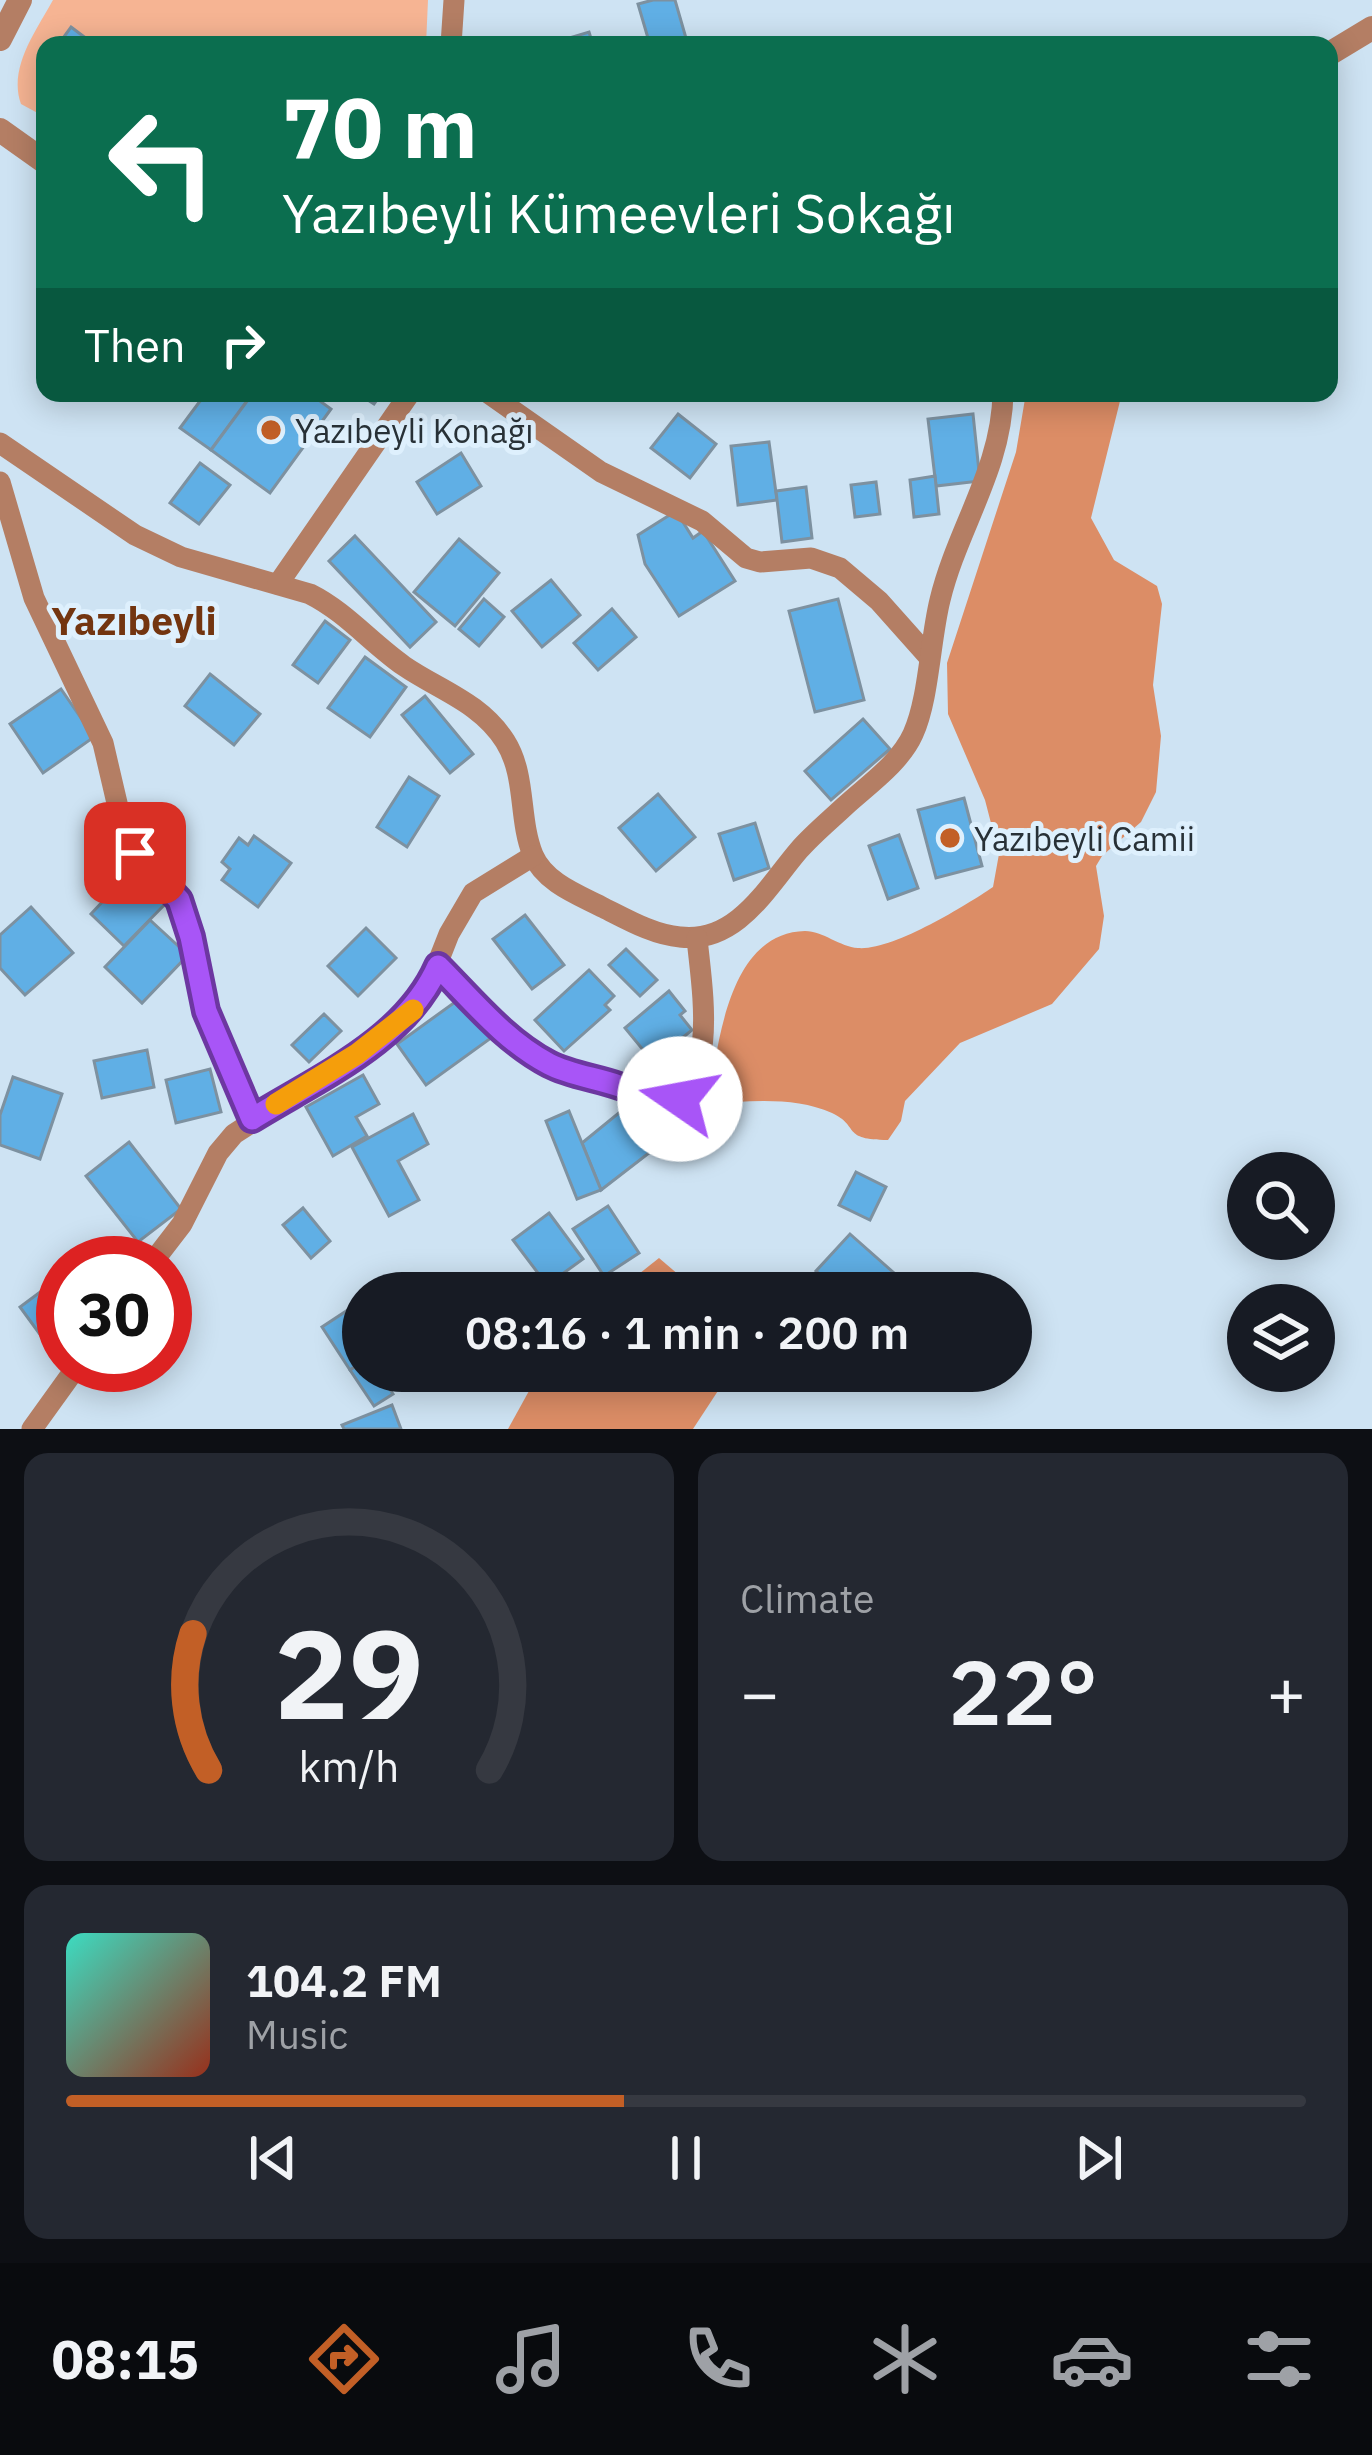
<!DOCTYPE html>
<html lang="en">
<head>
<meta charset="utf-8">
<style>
  body { margin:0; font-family:"IBM Plex Sans",sans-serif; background:#242831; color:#f1f3f6; height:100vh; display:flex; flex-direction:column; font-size:45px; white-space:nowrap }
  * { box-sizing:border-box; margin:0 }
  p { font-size:39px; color:#9ea1a6 }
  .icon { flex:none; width:66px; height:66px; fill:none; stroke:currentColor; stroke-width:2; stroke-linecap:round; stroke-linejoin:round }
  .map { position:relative; height:1429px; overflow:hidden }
  .sheet { display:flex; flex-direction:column; gap:24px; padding:24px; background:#0d0f14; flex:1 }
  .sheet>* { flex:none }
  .guide { position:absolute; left:36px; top:36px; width:1302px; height:366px; border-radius:24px; box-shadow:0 6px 30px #0003; background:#0b6e4f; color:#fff; overflow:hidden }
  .tools { position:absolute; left:1227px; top:1152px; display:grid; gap:24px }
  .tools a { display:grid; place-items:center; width:108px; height:108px; border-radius:50%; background:#171b24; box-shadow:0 6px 30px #0003; font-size:60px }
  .speed { position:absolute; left:36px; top:1236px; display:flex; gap:24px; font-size:60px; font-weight:700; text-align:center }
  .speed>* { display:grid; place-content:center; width:156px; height:156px; border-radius:50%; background:#171b24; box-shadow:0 6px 30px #0003; line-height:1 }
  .speed .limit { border:18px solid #d22; background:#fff; color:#111 }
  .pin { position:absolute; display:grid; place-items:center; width:102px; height:102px; color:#fff; margin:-51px; border-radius:24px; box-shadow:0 6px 18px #0006 }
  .me { position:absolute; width:132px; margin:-66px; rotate:282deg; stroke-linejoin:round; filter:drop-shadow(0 0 9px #0008) }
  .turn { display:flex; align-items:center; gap:42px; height:252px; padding:0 48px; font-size:54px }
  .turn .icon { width:156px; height:156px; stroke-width:2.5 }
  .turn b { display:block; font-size:84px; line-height:102px }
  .then { display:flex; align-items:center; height:114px; padding:0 48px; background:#0003; gap:24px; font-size:45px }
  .big { font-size:90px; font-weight:600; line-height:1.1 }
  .sheet .tile { flex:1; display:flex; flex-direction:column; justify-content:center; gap:18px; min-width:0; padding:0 42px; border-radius:24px; background:#242831 }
  .sheet .dial { align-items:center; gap:0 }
  .dial svg { height:312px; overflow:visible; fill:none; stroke:#363941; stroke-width:7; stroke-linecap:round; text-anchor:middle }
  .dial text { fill:#f1f3f6; stroke:none }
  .song { display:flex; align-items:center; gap:36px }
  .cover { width:144px; height:144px; border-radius:18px; background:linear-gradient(135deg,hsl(170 70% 55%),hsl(10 70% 35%)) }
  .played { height:12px; border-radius:6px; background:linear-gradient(90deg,#c25f26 45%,#363941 45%) }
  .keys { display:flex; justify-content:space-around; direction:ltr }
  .heat { display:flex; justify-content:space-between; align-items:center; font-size:66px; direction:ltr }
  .sheet .tiles { flex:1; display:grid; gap:24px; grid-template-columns:1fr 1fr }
  .tile:last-child { grid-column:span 2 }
  .trip { position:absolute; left:342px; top:1272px; width:690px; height:120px; border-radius:60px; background:#171b24; box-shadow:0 6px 30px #0003; font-weight:600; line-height:120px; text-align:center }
  .tab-bar { display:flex; height:192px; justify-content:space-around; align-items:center; background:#090b0e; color:#9ea1a6 }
  .tab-bar .icon { width:84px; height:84px }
  .tab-bar .active { color:#c25f26 }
  .tab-bar b { font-size:54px; color:#f1f3f6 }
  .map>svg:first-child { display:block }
  .green { fill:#f6b493 }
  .forest { fill:#dc8d66 }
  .building { fill:#60afe5; stroke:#7d91a0; stroke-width:3 }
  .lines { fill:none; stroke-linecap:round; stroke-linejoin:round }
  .minor { stroke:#b47e64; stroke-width:21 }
  .tertiary { stroke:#b47e64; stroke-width:24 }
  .route-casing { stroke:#6d37a1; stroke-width:30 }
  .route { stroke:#a855f7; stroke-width:21 }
  .slow { stroke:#f59e0b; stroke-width:21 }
  .poi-dot { fill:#c25f26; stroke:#def0fd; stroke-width:4.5 }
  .labels { text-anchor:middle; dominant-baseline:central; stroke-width:10; stroke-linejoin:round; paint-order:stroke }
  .poi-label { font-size:33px; fill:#283137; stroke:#def0fd; text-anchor:start }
  .quarter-label { font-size:39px; font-weight:bold; fill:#733510; stroke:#def0fd }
</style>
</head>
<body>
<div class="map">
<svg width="1372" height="1429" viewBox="0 0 1372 1429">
  <rect width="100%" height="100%" fill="#cee3f3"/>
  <!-- green -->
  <path class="green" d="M53,0H428L426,45H45V117L21,104C8,68 36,31 53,0Z"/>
  <!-- forest -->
  <g class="forest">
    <path d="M1026,393H1122L1091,518L1114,560L1157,586L1162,604L1153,685L1161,736L1156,792L1141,822L1102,856L1096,866L1104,916L1099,949L1052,1004L960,1043L905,1101L901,1121L888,1140C841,1140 860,1126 832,1113C794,1096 749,1101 708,1104C718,1047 727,933 805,931C823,931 840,947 858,948C892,951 965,906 993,887L999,854L985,800L948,714L947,663L1016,452Z"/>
    <polygon points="659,1258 700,1293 615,1293"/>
    <polygon points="540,1371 731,1371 693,1429 508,1429"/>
  </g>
  <!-- building -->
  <g class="building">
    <polygon points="653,0 675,0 688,45 650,45 638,4"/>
    <polygon points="71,27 95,45 58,45"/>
    <polygon points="589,32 593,45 546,45"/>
    <polygon points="206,393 253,393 211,450 180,428"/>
    <polygon points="253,393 309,393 331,409 270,493 211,450"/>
    <polygon points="357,393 382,393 374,404"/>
    <polygon points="678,414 716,444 690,478 651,448"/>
    <polygon points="973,414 980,481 936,486 928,419"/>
    <polygon points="769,442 777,500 738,505 731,446"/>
    <polygon points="461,453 481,486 437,514 417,482"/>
    <polygon points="200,463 230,485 199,524 170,503"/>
    <polygon points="935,476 939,514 914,517 910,480"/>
    <polygon points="876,482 880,514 855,517 851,485"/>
    <polygon points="806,487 812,538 782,542 776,491"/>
    <polygon points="676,511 693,538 703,531 735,581 679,616 645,564 638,535"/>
    <polygon points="355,536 436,622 410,647 329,561"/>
    <polygon points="459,539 499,573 455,626 414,592"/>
    <polygon points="551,580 580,615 542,647 512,611"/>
    <polygon points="484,599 504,617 479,646 459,629"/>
    <polygon points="838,599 864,700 815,712 789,611"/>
    <polygon points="612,609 636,637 598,670 574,643"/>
    <polygon points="325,621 350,640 318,683 293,665"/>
    <polygon points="365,657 406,687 370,737 328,708"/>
    <polygon points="210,674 260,714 234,745 185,706"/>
    <polygon points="61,689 94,737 43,773 10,724"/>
    <polygon points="425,696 473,754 450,773 402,715"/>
    <polygon points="863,719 890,749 831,800 805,771"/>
    <polygon points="409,777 439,796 407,847 377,827"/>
    <polygon points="658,794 695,837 656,871 619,828"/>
    <polygon points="964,798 982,866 936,878 918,810"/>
    <polygon points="755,823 769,868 734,880 719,834"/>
    <polygon points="899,835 918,888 888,899 869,846"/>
    <polygon points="254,836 291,863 258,907 222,880 230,869 222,862 239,838 248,845"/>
    <polygon points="137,865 171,898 124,946 91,914"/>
    <polygon points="31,907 73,953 25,995 0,968 0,935"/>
    <polygon points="525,915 564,965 532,989 493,939"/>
    <polygon points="150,920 188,955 142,1003 105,967"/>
    <polygon points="366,928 396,958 358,996 328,966"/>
    <polygon points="626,949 657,980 640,996 609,965"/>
    <polygon points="589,970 614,996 605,1005 610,1010 564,1051 535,1020"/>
    <polygon points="669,991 685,1011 680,1015 692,1030 653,1062 625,1028"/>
    <polygon points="462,997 491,1038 426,1085 397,1044"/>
    <polygon points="324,1014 341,1031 309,1062 292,1045"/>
    <polygon points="147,1050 154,1087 102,1098 94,1061"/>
    <polygon points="210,1069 221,1112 176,1123 166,1080"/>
    <polygon points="363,1075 379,1104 356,1117 367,1136 333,1156 306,1107"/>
    <polygon points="13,1077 62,1094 40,1159 0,1145 0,1115"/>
    <polygon points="626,1107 658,1146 601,1190 582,1143"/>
    <polygon points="569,1111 601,1190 577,1199 546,1121"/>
    <polygon points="413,1114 428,1144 398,1161 419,1200 389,1216 352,1147"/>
    <polygon points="129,1142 181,1209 138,1242 86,1176"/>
    <polygon points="856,1172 886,1187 870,1220 839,1205"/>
    <polygon points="608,1206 639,1253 604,1276 573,1229"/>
    <polygon points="303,1208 330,1241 311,1258 283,1225"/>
    <polygon points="549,1213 583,1259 547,1285 513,1240"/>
    <polygon points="850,1234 893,1272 874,1293 840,1293 816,1271"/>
    <polygon points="63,1275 63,1326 44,1340 20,1307"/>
    <polygon points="360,1302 363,1362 350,1370 322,1327"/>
    <polygon points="363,1362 363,1371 378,1371 393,1394 374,1406 350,1370"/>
    <polygon points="392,1405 401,1429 344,1429 342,1425"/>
  </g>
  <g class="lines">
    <!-- minor -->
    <g class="minor">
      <polyline points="451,45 454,0"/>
      <polyline points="488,393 601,472 702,521 746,558 760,562 811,558 840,568 879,601 928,656"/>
      <path d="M0,443L135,535L181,557L310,594C346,612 371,643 404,666C439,690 480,702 505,741C527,776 518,818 533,855C545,883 579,895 604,908C628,920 654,935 680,937C737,944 768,886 799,850C813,834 829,821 845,806C868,785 900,763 913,734C929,699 930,640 940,600C957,529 1002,468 1003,393"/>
      <polyline points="0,482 34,598 103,743 124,833 135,853 179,900 206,1011 252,1119"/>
      <polyline points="278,584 410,393"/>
      <path d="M438,966L499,1028L553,1067L667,1104C720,1083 701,983 697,938"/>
      <polyline points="152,1263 182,1224 218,1153 234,1134 357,1054 413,1009 427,990 449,934 473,893 533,856"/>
      <polyline points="32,1429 78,1365"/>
    </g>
    <!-- tertiary -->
    <g class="tertiary">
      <polyline points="0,39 20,0"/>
      <polyline points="1329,54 1372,28"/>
      <polyline points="0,130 45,162"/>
    </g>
  </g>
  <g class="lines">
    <defs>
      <path id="route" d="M135,853L179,900L191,937L206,1011L252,1119C318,1078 405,1041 438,966C472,1000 505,1041 549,1064C570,1075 597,1078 619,1086C642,1093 656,1108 680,1099"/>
    </defs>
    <!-- route casing -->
    <use href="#route" class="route-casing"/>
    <!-- route -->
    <use href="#route" class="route"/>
    <!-- slow -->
    <polyline class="slow" points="276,1104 357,1054 413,1010"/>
  </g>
  <!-- markers -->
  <g class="poi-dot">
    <circle cx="271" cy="430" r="12"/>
    <circle cx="950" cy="838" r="12"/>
  </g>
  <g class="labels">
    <!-- poi labels -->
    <g class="poi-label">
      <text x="295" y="430">Yazıbeyli Konağı</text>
      <text x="974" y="838">Yazıbeyli Camii</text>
    </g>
    <!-- quarter labels -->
    <g class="quarter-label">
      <text x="134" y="620">Yazıbeyli</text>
    </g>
  </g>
</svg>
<div class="tools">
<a><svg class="icon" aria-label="search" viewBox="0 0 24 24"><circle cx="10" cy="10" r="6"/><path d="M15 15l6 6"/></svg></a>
<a><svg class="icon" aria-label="layers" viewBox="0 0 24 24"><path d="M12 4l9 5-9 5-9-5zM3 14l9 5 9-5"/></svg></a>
</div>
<div class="speed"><div class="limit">30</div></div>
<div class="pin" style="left:135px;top:853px;background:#d93025"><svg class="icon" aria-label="arrive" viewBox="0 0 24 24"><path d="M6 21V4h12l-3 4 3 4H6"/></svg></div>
<svg class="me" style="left:680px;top:1099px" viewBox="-20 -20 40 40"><circle r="19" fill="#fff"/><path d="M0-13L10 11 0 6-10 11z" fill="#a855f7"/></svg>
<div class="trip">08:16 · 1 min · 200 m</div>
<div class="guide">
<div class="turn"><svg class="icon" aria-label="left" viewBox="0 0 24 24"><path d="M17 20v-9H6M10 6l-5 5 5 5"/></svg><div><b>70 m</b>Yazıbeyli Kümeevleri Sokağı</div></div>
<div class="then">Then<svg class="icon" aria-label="right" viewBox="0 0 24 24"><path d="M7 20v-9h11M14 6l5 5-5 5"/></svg></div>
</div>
</div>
<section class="sheet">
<div class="tiles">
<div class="tile dial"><svg viewBox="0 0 100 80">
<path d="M14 69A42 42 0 1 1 86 69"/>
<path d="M14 69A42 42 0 0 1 10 34" stroke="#c25f26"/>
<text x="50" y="56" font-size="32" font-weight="700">29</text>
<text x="50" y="72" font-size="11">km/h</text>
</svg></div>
<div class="tile"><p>Climate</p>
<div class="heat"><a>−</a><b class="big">22°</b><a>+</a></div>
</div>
<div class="tile">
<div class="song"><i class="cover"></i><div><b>104.2 FM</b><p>Music</p></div></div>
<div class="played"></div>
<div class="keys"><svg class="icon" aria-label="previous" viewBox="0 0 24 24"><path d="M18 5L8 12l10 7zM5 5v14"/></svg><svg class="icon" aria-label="pause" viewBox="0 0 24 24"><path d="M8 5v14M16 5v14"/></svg><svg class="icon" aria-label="next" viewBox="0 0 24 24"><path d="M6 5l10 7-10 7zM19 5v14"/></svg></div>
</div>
</div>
</section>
<nav class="tab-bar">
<b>08:15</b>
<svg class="icon active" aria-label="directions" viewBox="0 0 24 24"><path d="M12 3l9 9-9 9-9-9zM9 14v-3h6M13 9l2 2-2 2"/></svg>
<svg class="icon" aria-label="music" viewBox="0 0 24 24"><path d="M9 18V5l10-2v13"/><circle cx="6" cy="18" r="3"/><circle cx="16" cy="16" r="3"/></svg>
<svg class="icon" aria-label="phone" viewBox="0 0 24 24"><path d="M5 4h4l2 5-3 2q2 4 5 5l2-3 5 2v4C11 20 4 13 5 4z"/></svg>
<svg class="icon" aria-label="climate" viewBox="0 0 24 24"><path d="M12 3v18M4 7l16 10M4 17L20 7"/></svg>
<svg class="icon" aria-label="car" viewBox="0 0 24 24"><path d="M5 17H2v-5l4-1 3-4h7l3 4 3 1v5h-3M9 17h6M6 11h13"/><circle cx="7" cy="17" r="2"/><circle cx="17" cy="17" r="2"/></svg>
<svg class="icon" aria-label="filters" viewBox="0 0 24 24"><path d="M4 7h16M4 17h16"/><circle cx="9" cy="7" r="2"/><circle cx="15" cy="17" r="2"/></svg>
</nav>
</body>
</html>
